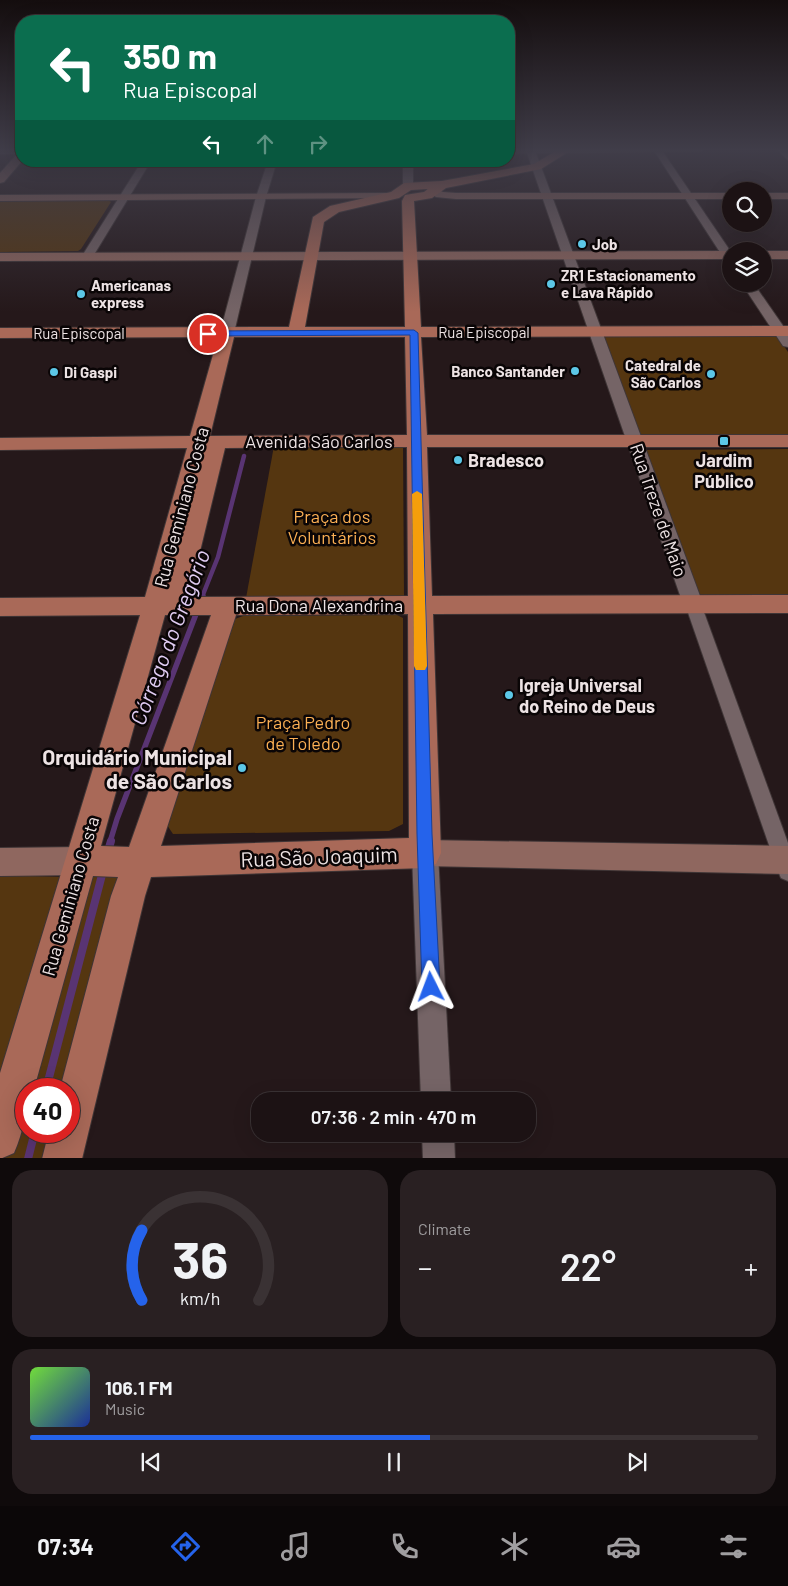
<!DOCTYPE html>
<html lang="en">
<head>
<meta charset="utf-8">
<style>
  body { margin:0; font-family:Barlow,sans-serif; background:#292022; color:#f1f3f6; height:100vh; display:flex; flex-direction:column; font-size:19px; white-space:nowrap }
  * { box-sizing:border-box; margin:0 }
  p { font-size:16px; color:#a09ea0 }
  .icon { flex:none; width:28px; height:28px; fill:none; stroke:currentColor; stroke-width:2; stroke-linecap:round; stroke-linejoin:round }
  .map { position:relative; height:1158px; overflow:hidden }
  .sheet { display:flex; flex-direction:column; gap:12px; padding:12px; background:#0f0a0b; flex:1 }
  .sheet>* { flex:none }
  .guide { position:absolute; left:15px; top:15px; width:500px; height:152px; border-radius:20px; box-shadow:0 5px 20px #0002,0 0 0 1px #3a3234; background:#0b6e4f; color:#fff; overflow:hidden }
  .fabs { position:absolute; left:722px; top:182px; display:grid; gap:10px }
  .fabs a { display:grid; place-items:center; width:50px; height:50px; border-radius:50%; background:#1c1214; box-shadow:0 5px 20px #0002,0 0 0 1px #3a3234; font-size:25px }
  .speed { position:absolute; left:15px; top:1078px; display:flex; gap:10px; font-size:25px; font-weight:700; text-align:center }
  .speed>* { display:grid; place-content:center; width:65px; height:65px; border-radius:50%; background:#1c1214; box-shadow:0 5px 20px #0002,0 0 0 1px #3a3234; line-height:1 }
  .speed .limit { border:8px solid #d22; background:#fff; color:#111 }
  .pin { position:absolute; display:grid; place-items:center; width:42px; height:42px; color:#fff; margin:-21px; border:2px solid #fff; border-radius:50%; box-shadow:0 1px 5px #0007 }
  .me { position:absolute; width:55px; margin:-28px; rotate:357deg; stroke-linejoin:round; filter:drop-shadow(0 0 4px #0008) }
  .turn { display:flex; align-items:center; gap:18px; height:105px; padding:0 25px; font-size:22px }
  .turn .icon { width:65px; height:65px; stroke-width:2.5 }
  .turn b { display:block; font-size:35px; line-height:42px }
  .lanes { display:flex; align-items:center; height:48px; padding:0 25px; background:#0003; justify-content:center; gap:25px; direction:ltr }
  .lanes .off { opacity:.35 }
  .big { font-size:38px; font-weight:600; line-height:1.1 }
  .sheet .widget { flex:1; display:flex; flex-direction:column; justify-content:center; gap:8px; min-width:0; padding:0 18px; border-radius:20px; background:#292022 }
  .sheet .dial { align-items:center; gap:0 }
  .dial svg { height:130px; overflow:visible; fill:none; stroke:#3a3234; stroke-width:7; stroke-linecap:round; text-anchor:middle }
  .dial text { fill:#f1f3f6; stroke:none }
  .song { display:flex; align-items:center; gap:15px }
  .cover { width:60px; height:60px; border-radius:8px; background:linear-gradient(135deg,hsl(100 70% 55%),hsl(230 70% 35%)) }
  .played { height:5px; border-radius:2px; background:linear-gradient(90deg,#2563eb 55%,#3a3234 55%) }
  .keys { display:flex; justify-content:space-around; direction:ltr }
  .heat { display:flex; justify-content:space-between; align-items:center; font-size:28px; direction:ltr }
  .sheet .tiles { flex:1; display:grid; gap:12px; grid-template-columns:1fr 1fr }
  .widget:last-child { grid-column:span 2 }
  .trip { position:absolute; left:251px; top:1092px; width:285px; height:50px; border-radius:20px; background:#1c1214; box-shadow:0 5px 20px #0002,0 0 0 1px #3a3234; font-weight:600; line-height:50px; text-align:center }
  .tab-bar { display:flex; height:80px; justify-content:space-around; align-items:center; background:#0b0708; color:#a09ea0 }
  .tab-bar .icon { width:35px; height:35px }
  .tab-bar .current { color:#2563eb }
  .tab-bar b { font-size:22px; color:#f1f3f6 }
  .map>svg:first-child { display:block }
  .green { fill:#553610; fill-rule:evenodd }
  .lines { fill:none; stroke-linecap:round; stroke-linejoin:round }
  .stream-far2 { stroke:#593473; stroke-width:4.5 }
  .stream-far1 { stroke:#593473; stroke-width:5.5 }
  .stream { stroke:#593473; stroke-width:8 }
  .minor-casing { stroke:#3f3536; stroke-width:2 }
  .tertiary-casing { stroke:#3f3536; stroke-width:2 }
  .secondary-casing { stroke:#3f3536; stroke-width:2 }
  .primary-casing { stroke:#3f3536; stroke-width:2 }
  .minor { fill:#756466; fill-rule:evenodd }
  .tertiary { fill:#756466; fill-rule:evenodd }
  .secondary { fill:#8f675f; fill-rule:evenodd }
  .primary { fill:#a96958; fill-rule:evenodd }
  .route { fill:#2563eb; stroke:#184099 }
  .slow { fill:#f59e0b }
  .poi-dot { fill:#5cc7e7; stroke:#0a0506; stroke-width:2 }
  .labels { text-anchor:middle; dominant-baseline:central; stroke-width:5; stroke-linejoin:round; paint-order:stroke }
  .far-poi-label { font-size:15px; font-weight:bold; fill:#ede3e4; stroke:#0a0506; text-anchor:start }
  .far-street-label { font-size:15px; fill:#ede3e4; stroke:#0a0506 }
  .street-label { font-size:18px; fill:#ede3e4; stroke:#0a0506 }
  .poi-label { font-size:18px; font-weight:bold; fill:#ede3e4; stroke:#0a0506; text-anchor:start }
  .park-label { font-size:18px; fill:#fcb054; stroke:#0a0506 }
  .near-poi-label { font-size:21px; font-weight:bold; fill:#ede3e4; stroke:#0a0506; text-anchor:end }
  .near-street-label { font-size:21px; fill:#ede3e4; stroke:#0a0506 }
  .near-water-label { font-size:22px; font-style:italic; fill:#e0ccf2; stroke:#0a0506 }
</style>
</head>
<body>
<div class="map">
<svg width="788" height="1159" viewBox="0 0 788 1159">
  <rect width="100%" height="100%" fill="#25181a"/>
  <!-- green -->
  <g class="green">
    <polygon points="108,200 111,202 81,249 78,251 0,252 0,201"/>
    <polygon points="603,334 776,334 788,352 788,434 639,434"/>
    <polygon points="274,446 403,446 404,598 246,598"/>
    <polygon points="788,449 788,596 700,596 646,450"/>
    <polygon points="397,615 403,618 403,824 389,831 173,834 167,825 235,619 243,616"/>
    <path d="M80,861L139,862L106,980L62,1158H0V1139ZM26,1089H69V1131H26Z"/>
    <polygon points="0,875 63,877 0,1087"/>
  </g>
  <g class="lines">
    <!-- stream-far2 -->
    <polyline class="stream-far2" points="202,597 218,557 244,456"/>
    <!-- stream-far1 -->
    <polyline class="stream-far1" points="110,842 117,819 203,596"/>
    <!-- stream -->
    <g class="stream">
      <polyline points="108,851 111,841"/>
      <polyline points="46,1089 103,871"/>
      <polyline points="28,1159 35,1131"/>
    </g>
    <defs>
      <polygon id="minor" points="693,598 698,600 701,604 788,843 788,881 781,878 778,871 685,604 688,600"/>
      <g id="tertiary">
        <rect x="0" y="149" width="21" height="5"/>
        <polygon points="509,149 704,149 700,152 663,152 731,252 731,263 725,260 655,152 536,153 703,604 700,609 693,611 686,609 683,604 527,153 509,154"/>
        <polygon points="776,149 785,149 788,152 788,160"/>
        <polygon points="142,161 151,161 92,258 84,258 82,256"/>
        <polygon points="268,161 277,161 266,197 234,333 232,336 222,336 220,333 256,197"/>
        <polygon points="403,161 413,161 413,186 408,189 403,186"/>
        <polygon points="742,284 754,284 788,333 788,347 783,346"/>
        <polygon points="425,841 434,845 438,853 451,1101 421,1101 412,853 416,845"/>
        <polygon points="422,1134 454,1134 455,1159 423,1159"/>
      </g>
      <g id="secondary">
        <polygon points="21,153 22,161 4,182 0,183 0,173 17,154"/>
        <polygon points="432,187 443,192 456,193 731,193 731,199 456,199 436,197 426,190"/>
        <polygon points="388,193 394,196 392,198 0,201 0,195"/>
        <rect x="764" y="193" width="24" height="6"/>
        <polygon points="731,251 731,259 0,261 0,253"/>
        <rect x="764" y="251" width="24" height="8"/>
        <polygon points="425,840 788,846 788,874 425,866 415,863 411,853 415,843"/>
        <polygon points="80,847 90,851 94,861 90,871 80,875 0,876 0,848"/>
      </g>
      <path id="primary" d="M559,149H573L541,169L446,188L432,198L414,201L421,327L788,326V336L421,337L427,435H788V447H427L432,596L788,595V613L433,614L441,853L436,864L425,868L151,877L145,896L82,1159H42L49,1131H69V1089H60L111,896L118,877L93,876L34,1089H26C26,1114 24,1130 14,1153L0,1159V1073L140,615L0,616V598L145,597L187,448L0,450V438L190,436L218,337L0,338V328L289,327L313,217L330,206L391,192L404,183L442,181L534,164ZM428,189L424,192L405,195L402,201L405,327H305L324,222L339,212L399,198L411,190ZM234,337H405L407,435L210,436ZM330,447H407L408,596L189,597L225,448ZM408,614L409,838L161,846L236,615ZM165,615H211L129,847L101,846Z"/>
    </defs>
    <!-- minor casing -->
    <use href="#minor" class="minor-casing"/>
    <!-- tertiary casing -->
    <use href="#tertiary" class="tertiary-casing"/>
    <!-- secondary casing -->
    <use href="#secondary" class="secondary-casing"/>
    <!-- primary casing -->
    <use href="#primary" class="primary-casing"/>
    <!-- minor -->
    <use href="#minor" class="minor"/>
    <!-- tertiary -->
    <use href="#tertiary" class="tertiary"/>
    <!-- secondary -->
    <use href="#secondary" class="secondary"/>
    <!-- primary -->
    <use href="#primary" class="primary"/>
  </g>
  <!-- sky -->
  <linearGradient id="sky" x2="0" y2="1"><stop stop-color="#140d0e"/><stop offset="0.48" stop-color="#403d49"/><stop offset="1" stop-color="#403d49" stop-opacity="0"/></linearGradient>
  <rect width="788" height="312" fill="url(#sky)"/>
  <!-- route -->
  <polygon class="route" points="414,330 418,333 432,834 440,987 437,993 431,995 425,993 422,987 417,834 410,335 208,336 205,334 208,331"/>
  <!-- slow -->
  <polygon class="slow" points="417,491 422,494 427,666 425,670 416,670 414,666 412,494"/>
  <!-- markers -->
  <g class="poi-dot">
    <circle cx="582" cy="244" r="5"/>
    <circle cx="551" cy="284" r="5"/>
    <circle cx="81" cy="294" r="5"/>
    <circle cx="575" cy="371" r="5"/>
    <circle cx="54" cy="372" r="5"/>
    <circle cx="711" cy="374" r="5"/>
    <rect x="719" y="436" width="10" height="10" rx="2.5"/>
    <circle cx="458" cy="460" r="5"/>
    <circle cx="509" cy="695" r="5"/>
    <circle cx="242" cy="768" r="5"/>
  </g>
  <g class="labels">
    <!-- far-poi labels -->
    <g class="far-poi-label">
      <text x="592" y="244">Job</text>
      <text x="561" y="275">ZR1 Estacionamento<tspan x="561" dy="17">e Lava Rápido</tspan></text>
      <text x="91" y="285">Americanas<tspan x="91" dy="17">express</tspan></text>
      <text x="701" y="365" text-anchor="end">Catedral de<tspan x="701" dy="17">São Carlos</tspan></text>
      <text x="565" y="371" text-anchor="end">Banco Santander</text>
      <text x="64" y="372">Di Gaspi</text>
    </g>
    <!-- far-street labels -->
    <g class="far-street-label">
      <text x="484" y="332">Rua Episcopal</text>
      <text x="79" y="333">Rua Episcopal</text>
    </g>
    <!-- street labels -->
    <g class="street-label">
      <text x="319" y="441">Avenida São Carlos</text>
      <text transform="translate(181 507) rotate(-75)">Rua Geminiano Costa</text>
      <text transform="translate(659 510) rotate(71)">Rua Treze de Maio</text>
      <text x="319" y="605">Rua Dona Alexandrina</text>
      <text transform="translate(70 896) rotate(-74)">Rua Geminiano Costa</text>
    </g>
    <!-- poi labels -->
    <g class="poi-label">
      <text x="468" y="460">Bradesco</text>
      <text x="724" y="460" text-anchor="middle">Jardim<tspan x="724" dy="21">Público</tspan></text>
      <text x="519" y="685">Igreja Universal<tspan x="519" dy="21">do Reino de Deus</tspan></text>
    </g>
    <!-- park labels -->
    <g class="park-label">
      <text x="332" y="516">Praça dos<tspan x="332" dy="21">Voluntários</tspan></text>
      <text x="303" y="722">Praça Pedro<tspan x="303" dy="21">de Toledo</tspan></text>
    </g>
    <!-- near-poi labels -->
    <g class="near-poi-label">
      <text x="232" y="756">Orquidário Municipal<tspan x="232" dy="24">de São Carlos</tspan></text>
    </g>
    <!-- near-street labels -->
    <g class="near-street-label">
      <text transform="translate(319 856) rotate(-2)">Rua São Joaquim</text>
    </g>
    <!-- near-water labels -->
    <g class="near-water-label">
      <text transform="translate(169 637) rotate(-69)">Córrego do Gregório</text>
    </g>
  </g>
</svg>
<div class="fabs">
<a><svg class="icon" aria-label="search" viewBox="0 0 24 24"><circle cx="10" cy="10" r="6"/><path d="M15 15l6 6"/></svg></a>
<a><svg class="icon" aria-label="layers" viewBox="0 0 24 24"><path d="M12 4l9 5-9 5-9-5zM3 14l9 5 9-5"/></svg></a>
</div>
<div class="speed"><div class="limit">40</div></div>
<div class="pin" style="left:208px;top:334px;background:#d93025"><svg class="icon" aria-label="arrive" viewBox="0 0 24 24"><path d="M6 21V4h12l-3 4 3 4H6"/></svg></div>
<svg class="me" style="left:431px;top:987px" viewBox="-20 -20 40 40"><path d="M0-17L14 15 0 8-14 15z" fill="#2563eb" stroke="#fff" stroke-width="4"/></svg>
<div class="trip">07:36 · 2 min · 470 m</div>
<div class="guide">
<div class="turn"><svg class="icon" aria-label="left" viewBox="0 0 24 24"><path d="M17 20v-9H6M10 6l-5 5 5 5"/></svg><div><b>350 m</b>Rua Episcopal</div></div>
<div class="lanes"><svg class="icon" aria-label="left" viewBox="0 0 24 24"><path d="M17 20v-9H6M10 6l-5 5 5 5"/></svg><svg class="icon off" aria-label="ahead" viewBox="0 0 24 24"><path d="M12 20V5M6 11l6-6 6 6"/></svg><svg class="icon off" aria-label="right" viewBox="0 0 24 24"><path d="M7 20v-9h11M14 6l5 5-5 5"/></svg></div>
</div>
</div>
<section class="sheet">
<div class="tiles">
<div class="widget dial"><svg viewBox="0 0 100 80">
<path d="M14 69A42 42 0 1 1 86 69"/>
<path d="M14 69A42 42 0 0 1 14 26" stroke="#2563eb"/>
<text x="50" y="56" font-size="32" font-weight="700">36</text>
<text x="50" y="72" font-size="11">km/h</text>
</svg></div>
<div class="widget"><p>Climate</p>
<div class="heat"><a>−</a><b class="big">22°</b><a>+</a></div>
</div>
<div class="widget">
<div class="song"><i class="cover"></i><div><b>106.1 FM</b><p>Music</p></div></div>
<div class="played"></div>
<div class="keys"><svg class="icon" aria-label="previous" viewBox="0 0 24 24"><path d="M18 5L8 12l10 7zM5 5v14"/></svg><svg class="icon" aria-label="pause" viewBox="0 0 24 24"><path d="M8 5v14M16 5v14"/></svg><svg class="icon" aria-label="next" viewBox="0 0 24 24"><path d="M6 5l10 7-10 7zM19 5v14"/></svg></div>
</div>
</div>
</section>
<nav class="tab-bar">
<b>07:34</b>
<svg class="icon current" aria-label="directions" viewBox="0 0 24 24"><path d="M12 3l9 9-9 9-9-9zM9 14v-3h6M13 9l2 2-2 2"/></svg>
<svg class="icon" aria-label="music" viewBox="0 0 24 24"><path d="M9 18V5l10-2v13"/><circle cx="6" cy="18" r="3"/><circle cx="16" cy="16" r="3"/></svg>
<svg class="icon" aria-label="phone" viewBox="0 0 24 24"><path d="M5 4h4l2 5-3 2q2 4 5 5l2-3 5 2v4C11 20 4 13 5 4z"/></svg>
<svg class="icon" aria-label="climate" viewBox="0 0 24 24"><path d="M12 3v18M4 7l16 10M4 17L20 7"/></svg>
<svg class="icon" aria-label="car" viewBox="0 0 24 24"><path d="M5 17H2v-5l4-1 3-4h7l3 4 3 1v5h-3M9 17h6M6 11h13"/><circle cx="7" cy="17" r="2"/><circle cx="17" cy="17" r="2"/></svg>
<svg class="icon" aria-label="filters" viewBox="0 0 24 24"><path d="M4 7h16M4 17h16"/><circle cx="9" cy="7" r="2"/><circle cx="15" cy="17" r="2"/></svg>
</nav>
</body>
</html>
